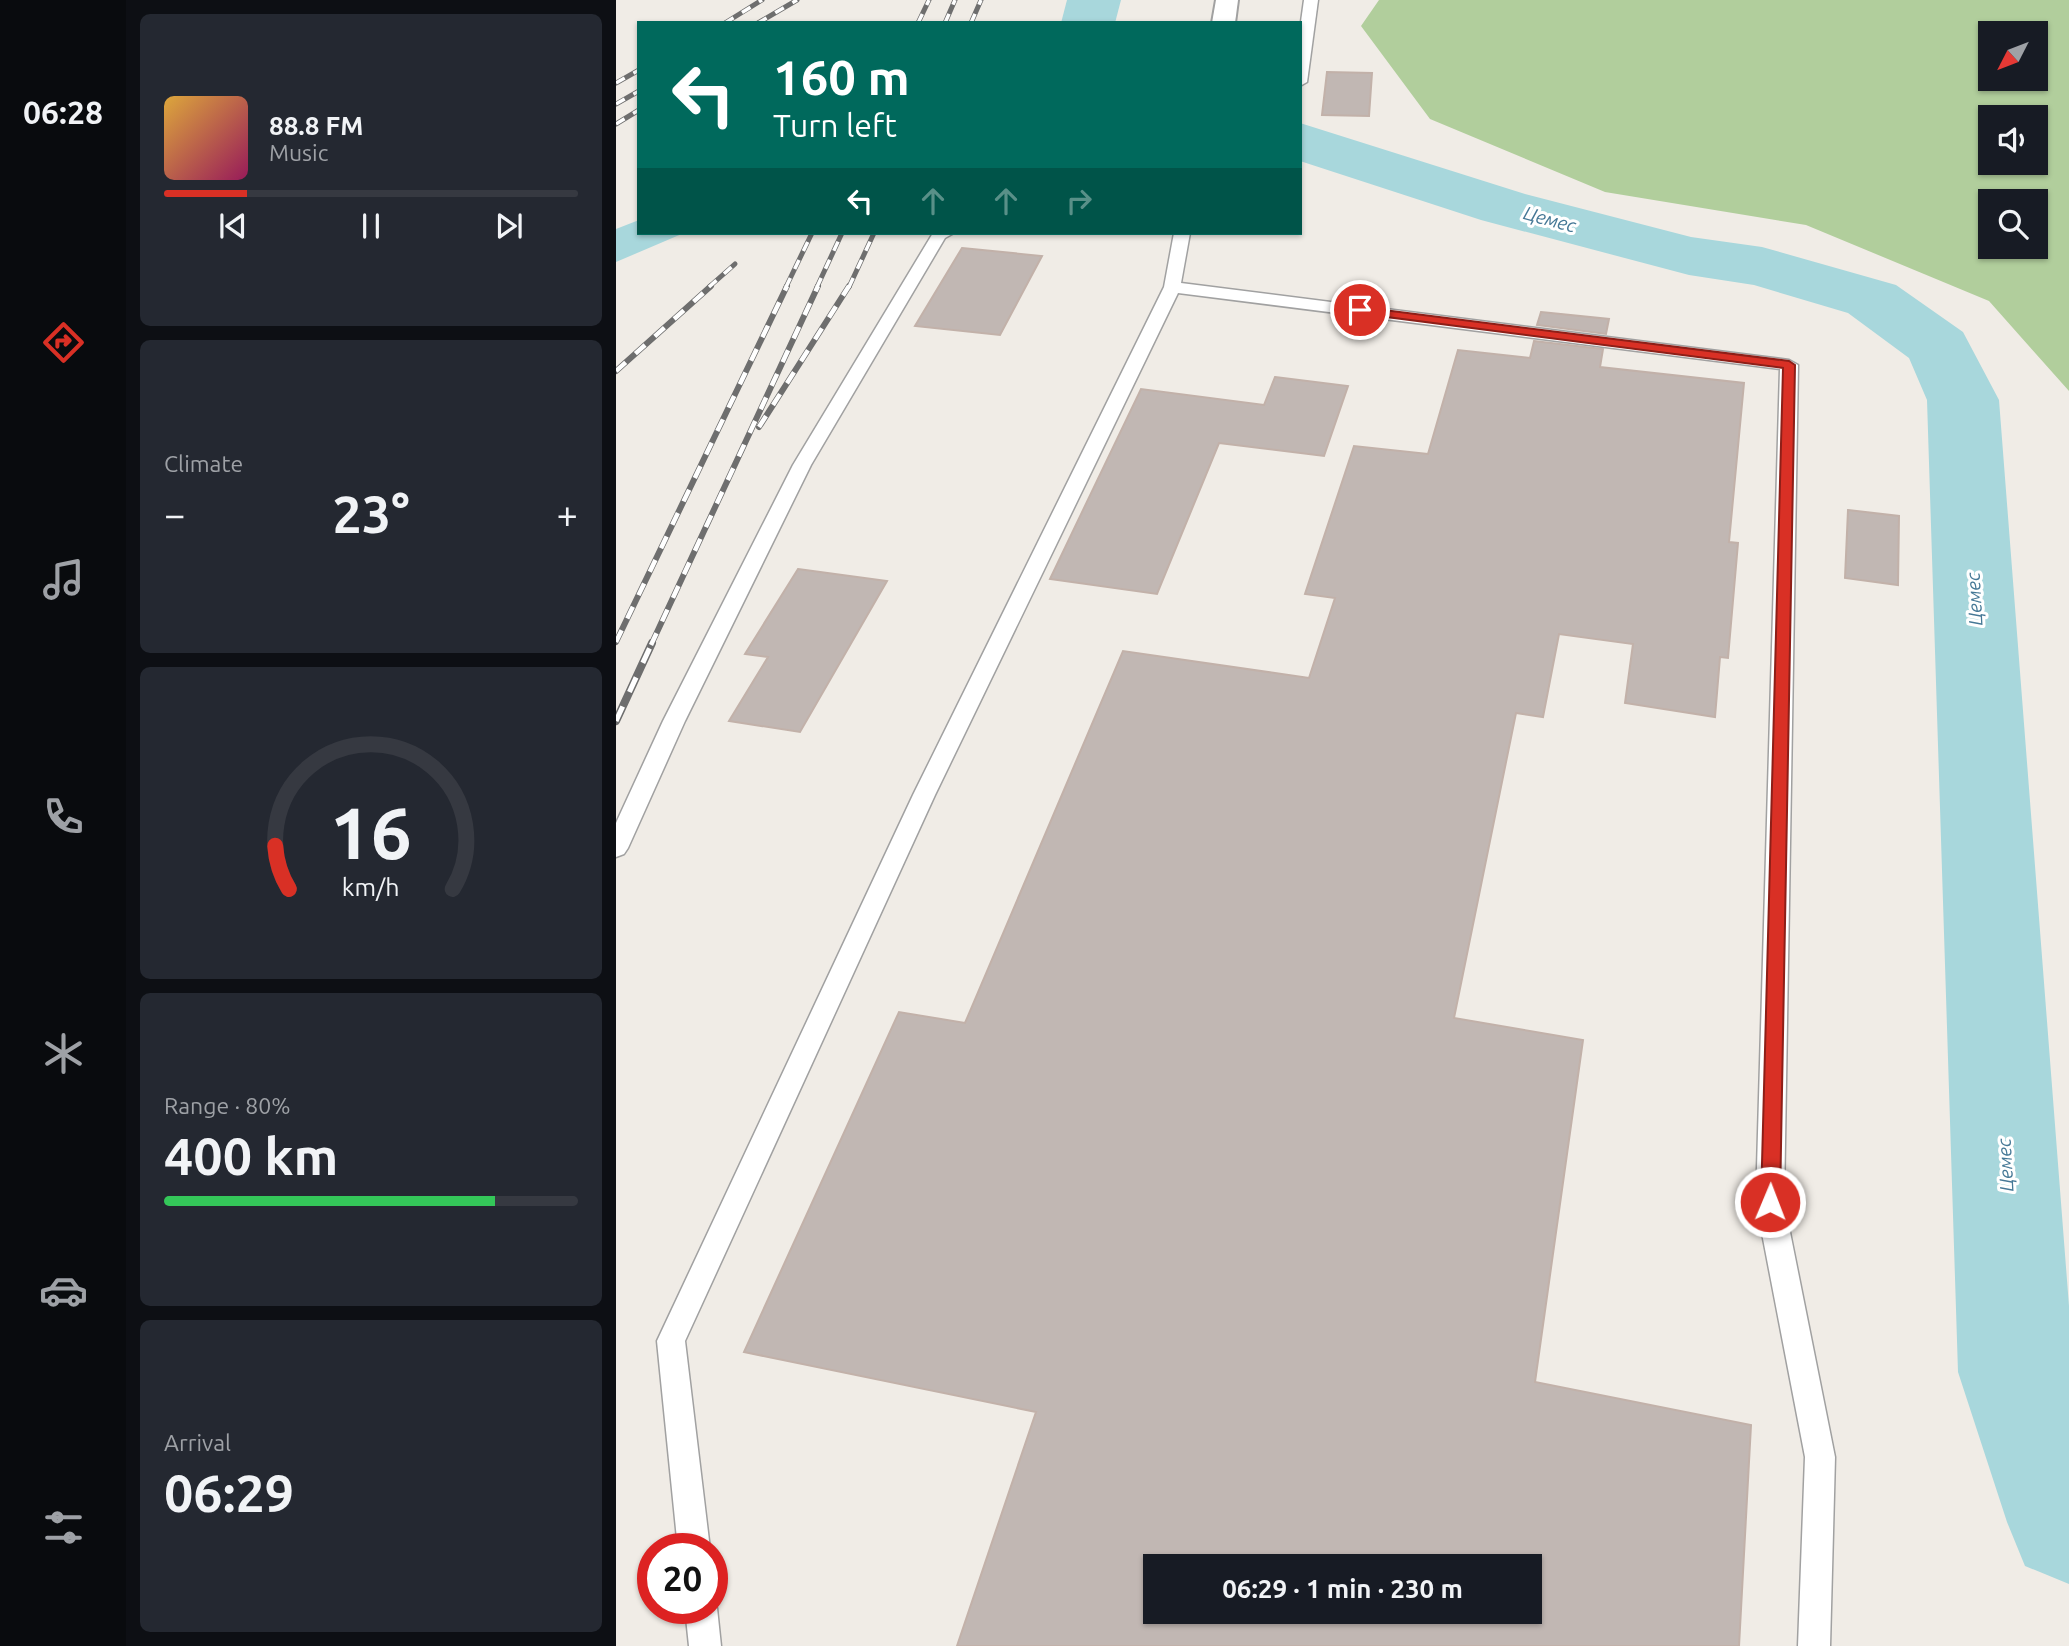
<!DOCTYPE html>
<html lang="en">
<head>
<meta charset="utf-8">
<style>
  body { margin:0; font-family:Ubuntu,sans-serif; background:#242831; color:#f1f3f6; height:100vh; display:flex; flex-direction:column; font-size:26px; white-space:nowrap }
  * { box-sizing:border-box; margin:0 }
  p { font-size:23px; color:#9ea1a6 }
  .icon { flex:none; width:38px; height:38px; fill:none; stroke:currentColor; stroke-width:2; stroke-linecap:round; stroke-linejoin:round }
  .map { position:relative; flex:1; overflow:hidden }
  .sheet { display:flex; flex-direction:column; gap:14px; padding:14px; background:#0d0f14; width:490px }
  .sheet>* { flex:none }
  .banner { position:absolute; left:21px; top:21px; width:665px; height:214px; border-radius:0px; box-shadow:0 2px 5px #0004; background:#00695c; color:#fff; overflow:hidden }
  .needle { width:46px; rotate:228deg }
  .tools { position:absolute; left:1362px; top:21px; display:grid; gap:14px }
  .tools a { display:grid; place-items:center; width:70px; height:70px; border-radius:0px; background:#171b24; box-shadow:0 2px 5px #0004; font-size:35px }
  .speed { position:absolute; left:21px; top:1533px; display:flex; gap:14px; font-size:35px; font-weight:700; text-align:center }
  .speed>* { display:grid; place-content:center; width:91px; height:91px; border-radius:50%; background:#171b24; box-shadow:0 2px 5px #0004; line-height:1 }
  .speed .limit { border:10px solid #d22; background:#fff; color:#111 }
  .pin { position:absolute; display:grid; place-items:center; width:60px; height:60px; color:#fff; margin:-30px; border:4px solid #fff; border-radius:50%; box-shadow:0 2px 7px #0007 }
  .me { position:absolute; width:77px; margin:-38px; rotate:1deg; stroke-linejoin:round; filter:drop-shadow(0 0 5px #0008) }
  .turn { display:flex; align-items:center; gap:24px; height:147px; padding:0 21px; font-size:32px }
  .turn .icon { width:91px; height:91px; stroke-width:2.5 }
  .turn b { display:block; font-size:49px; line-height:60px }
  .lanes { display:flex; align-items:center; height:66px; padding:0 21px; background:#0003; justify-content:center; gap:35px; direction:ltr }
  .lanes .off { opacity:.35 }
  .big { font-size:52px; font-weight:700; line-height:1.1 }
  .sheet .card { flex:1; display:flex; flex-direction:column; justify-content:center; gap:10px; min-width:0; padding:0 24px; border-radius:10px; background:#242831 }
  .sheet .dial { align-items:center; gap:0 }
  .dial svg { height:182px; overflow:visible; fill:none; stroke:#363941; stroke-width:7; stroke-linecap:round; text-anchor:middle }
  .dial text { fill:#f1f3f6; stroke:none }
  .song { display:flex; align-items:center; gap:21px }
  .cover { width:84px; height:84px; border-radius:10px; background:linear-gradient(135deg,hsl(40 70% 55%),hsl(330 70% 35%)) }
  .played { height:7px; border-radius:4px; background:linear-gradient(90deg,#d93025 20%,#363941 20%) }
  .keys { display:flex; justify-content:space-around; direction:ltr }
  .heat { display:flex; justify-content:space-between; align-items:center; font-size:38px; direction:ltr }
  .charge { height:10px; border-radius:5px; background:linear-gradient(90deg,#34c759 80%,#363941 0) }
  .trip { position:absolute; left:527px; top:1554px; width:399px; height:70px; border-radius:0px; background:#171b24; box-shadow:0 2px 5px #0004; font-weight:700; line-height:70px; text-align:center }
  main { display:flex; flex:1; min-height:0 }
  .menu { display:flex; flex-direction:column; width:126px; justify-content:space-around; align-items:center; background:#090b0e; color:#9ea1a6 }
  .menu .icon { width:49px; height:49px }
  .menu .current { color:#d93025 }
  .menu b { font-size:32px; color:#f1f3f6 }
  .map>svg:first-child { display:block }
  .forest { fill:#b1ce9c; fill-rule:evenodd }
  .water { fill:#a8d7dc }
  .lines { fill:none; stroke-linecap:round; stroke-linejoin:round }
  .river { fill:#a8d7dc; fill-rule:evenodd }
  .building { fill:#c1b7b3; stroke:#c2b1a9; stroke-width:2; fill-rule:evenodd }
  .lane-casing { stroke:#a1a1a1; stroke-width:3 }
  .street-casing { stroke:#a1a1a1; stroke-width:4 }
  .lane { fill:#fff; fill-rule:evenodd }
  .street { fill:#fff; fill-rule:evenodd }
  .rail-far2-casing { stroke:#6e6e6e; stroke-width:5 }
  .rail-far1-casing { stroke:#6e6e6e; stroke-width:6 }
  .rail-casing { stroke:#6e6e6e; stroke-width:8 }
  .rail-far2 { stroke:#fff; stroke-width:3.5; stroke-dasharray:10; stroke-linecap:butt }
  .rail-far1 { stroke:#fff; stroke-width:4.5; stroke-dasharray:13; stroke-linecap:butt }
  .rail { stroke:#fff; stroke-width:5; stroke-dasharray:16; stroke-linecap:butt }
  .route { fill:#d93025; stroke:#8d1f18; stroke-width:2 }
  .labels { text-anchor:middle; dominant-baseline:central; stroke-width:6; stroke-linejoin:round; paint-order:stroke }
  .water-label { font-size:19px; font-style:italic; fill:#457896; stroke:#fff }
</style>
</head>
<body>
<main>
<nav class="menu">
<b>06:28</b>
<svg class="icon current" aria-label="directions" viewBox="0 0 24 24"><path d="M12 3l9 9-9 9-9-9zM9 14v-3h6M13 9l2 2-2 2"/></svg>
<svg class="icon" aria-label="music" viewBox="0 0 24 24"><path d="M9 18V5l10-2v13"/><circle cx="6" cy="18" r="3"/><circle cx="16" cy="16" r="3"/></svg>
<svg class="icon" aria-label="phone" viewBox="0 0 24 24"><path d="M5 4h4l2 5-3 2q2 4 5 5l2-3 5 2v4C11 20 4 13 5 4z"/></svg>
<svg class="icon" aria-label="climate" viewBox="0 0 24 24"><path d="M12 3v18M4 7l16 10M4 17L20 7"/></svg>
<svg class="icon" aria-label="car" viewBox="0 0 24 24"><path d="M5 17H2v-5l4-1 3-4h7l3 4 3 1v5h-3M9 17h6M6 11h13"/><circle cx="7" cy="17" r="2"/><circle cx="17" cy="17" r="2"/></svg>
<svg class="icon" aria-label="filters" viewBox="0 0 24 24"><path d="M4 7h16M4 17h16"/><circle cx="9" cy="7" r="2"/><circle cx="15" cy="17" r="2"/></svg>
</nav>
<section class="sheet">
<div class="card">
<div class="song"><i class="cover"></i><div><b>88.8 FM</b><p>Music</p></div></div>
<div class="played"></div>
<div class="keys"><svg class="icon" aria-label="previous" viewBox="0 0 24 24"><path d="M18 5L8 12l10 7zM5 5v14"/></svg><svg class="icon" aria-label="pause" viewBox="0 0 24 24"><path d="M8 5v14M16 5v14"/></svg><svg class="icon" aria-label="next" viewBox="0 0 24 24"><path d="M6 5l10 7-10 7zM19 5v14"/></svg></div>
</div>
<div class="card"><p>Climate</p>
<div class="heat"><a>−</a><b class="big">23°</b><a>+</a></div>
</div>
<div class="card dial"><svg viewBox="0 0 100 80">
<path d="M14 69A42 42 0 1 1 86 69"/>
<path d="M14 69A42 42 0 0 1 8 50" stroke="#d93025"/>
<text x="50" y="56" font-size="32" font-weight="700">16</text>
<text x="50" y="72" font-size="11">km/h</text>
</svg></div>
<div class="card"><p>Range · 80%</p><b class="big">400 km</b><div class="charge"></div></div>
<div class="card"><p>Arrival</p><b class="big">06:29</b></div>
</section>
<div class="map">
<svg width="1453" height="1646" viewBox="0 0 1453 1646">
  <rect width="100%" height="100%" fill="#f0ece6"/>
  <!-- forest -->
  <path class="forest" d="M763,0H1453V391L1373,301L1190,225L989,192L814,119L745,26ZM1374,33H1419V79H1374ZM1374,117H1419V163H1374ZM1374,201H1419V247H1374Z"/>
  <!-- water -->
  <polygon class="water" points="23,220 23,233 68,233 0,262 0,229"/>
  <g class="lines">
    <!-- river -->
    <g class="river">
      <polygon points="451,0 505,0 499,23 445,23"/>
      <polygon points="684,123 909,194 1075,237 1146,247 1280,285 1347,332 1383,400 1453,1306 1453,1584 1409,1566 1391,1522 1342,1372 1311,400 1293,358 1232,313 1138,285 1073,275 865,220 684,161"/>
    </g>
  </g>
  <!-- building -->
  <g class="building">
    <polygon points="711,72 756,73 753,116 706,115"/>
    <polygon points="346,248 426,256 384,335 299,326"/>
    <polygon points="925,312 993,319 990,334 921,325"/>
    <path d="M918,341L987,349L984,367L1128,383L1113,542L1122,543L1112,658L1104,657L1099,717L1009,703L1017,644L943,634L927,717L900,713L838,1018L967,1040L919,1382L1135,1425L1123,1646H341L420,1412L128,1352L283,1012L349,1023L507,651L693,678L719,598L689,594L738,446L812,454L842,350L914,358ZM539,1566H914V1612H539Z"/>
    <polygon points="659,377 732,386 708,456 603,443 541,594 434,579 525,389 648,405"/>
    <polygon points="1232,510 1283,516 1282,585 1229,578"/>
    <polygon points="182,569 271,581 184,732 113,721 152,657 129,654"/>
  </g>
  <g class="lines">
    <defs>
      <g id="lane">
        <polygon points="688,0 702,0 691,82 684,86 684,29"/>
        <polygon points="317,233 338,233 329,238 195,465 69,721 12,848 8,854 0,857 0,823 47,721 177,465"/>
        <polygon points="558,233 574,233 565,283 1173,360 1182,365 1168,1202 1219,1457 1214,1646 1182,1646 1189,1457 1140,1202 1164,369 562,293 319,795 69,1341 94,1549 62,1549 41,1341 297,795 548,287"/>
        <polygon points="96,1597 101,1608 105,1646 73,1646 69,1608 96,1608"/>
      </g>
      <polygon id="street" points="600,0 622,0 619,23 596,23"/>
    </defs>
    <!-- lane casing -->
    <use href="#lane" class="lane-casing"/>
    <!-- street casing -->
    <use href="#street" class="street-casing"/>
    <!-- lane -->
    <use href="#lane" class="lane"/>
    <!-- street -->
    <use href="#street" class="street"/>
    <defs>
      <g id="rail-far2">
        <polyline points="109,23 146,0"/>
        <polyline points="142,23 181,0"/>
        <polyline points="302,23 313,0"/>
        <polyline points="329,23 339,0"/>
        <polyline points="355,23 365,0"/>
        <polyline points="0,83 23,70"/>
        <polyline points="0,104 23,91"/>
        <polyline points="0,124 23,110"/>
        <polyline points="93,287 119,264"/>
        <polyline points="170,287 196,233"/>
        <polyline points="201,287 226,233"/>
        <polyline points="233,287 258,233"/>
      </g>
      <g id="rail-far1">
        <polyline points="0,371 95,286"/>
        <polyline points="143,427 233,286"/>
        <polyline points="0,642 171,286"/>
        <polyline points="35,645 202,286"/>
      </g>
      <polyline id="rail" points="0,721 36,643"/>
    </defs>
    <!-- rail-far2 casing -->
    <use href="#rail-far2" class="rail-far2-casing"/>
    <!-- rail-far1 casing -->
    <use href="#rail-far1" class="rail-far1-casing"/>
    <!-- rail casing -->
    <use href="#rail" class="rail-casing"/>
    <!-- rail-far2 -->
    <use href="#rail-far2" class="rail-far2"/>
    <!-- rail-far1 -->
    <use href="#rail-far1" class="rail-far1"/>
    <!-- rail -->
    <use href="#rail" class="rail"/>
  </g>
  <!-- route -->
  <polygon class="route" points="744,307 1173,361 1179,365 1164,1202 1161,1208 1154,1211 1147,1208 1145,1202 1167,368 740,313 740,308"/>
  <g class="labels">
    <!-- water labels -->
    <g class="water-label">
      <text transform="translate(934 219) rotate(15)">Цемес</text>
      <text transform="translate(1358 599) rotate(-93)">Цемес</text>
      <text transform="translate(1389 1165) rotate(-93)">Цемес</text>
    </g>
  </g>
</svg>
<div class="tools">
<a><svg class="needle" viewBox="-14 -14 28 28"><path d="M0-13l5 13h-10z" fill="#e53935"/><path d="M0 13l5-13h-10z" fill="#9ea1a6"/></svg></a>
<a><svg class="icon" aria-label="sound" viewBox="0 0 24 24"><path d="M4 9h4l5-4v14l-5-4H4zM17 9q2 3 0 6"/></svg></a>
<a><svg class="icon" aria-label="search" viewBox="0 0 24 24"><circle cx="10" cy="10" r="6"/><path d="M15 15l6 6"/></svg></a>
</div>
<div class="speed"><div class="limit">20</div></div>
<div class="pin" style="left:744px;top:310px;background:#d93025"><svg class="icon" aria-label="arrive" viewBox="0 0 24 24"><path d="M6 21V4h12l-3 4 3 4H6"/></svg></div>
<svg class="me" style="left:1154px;top:1202px" viewBox="-20 -20 40 40"><circle r="17" fill="#d93025" stroke="#fff" stroke-width="3"/><path d="M0-11L8 9 0 5-8 9z" fill="#fff"/></svg>
<div class="trip">06:29 · 1 min · 230 m</div>
<div class="banner">
<div class="turn"><svg class="icon" aria-label="left" viewBox="0 0 24 24"><path d="M17 20v-9H6M10 6l-5 5 5 5"/></svg><div><b>160 m</b>Turn left</div></div>
<div class="lanes"><svg class="icon" aria-label="left" viewBox="0 0 24 24"><path d="M17 20v-9H6M10 6l-5 5 5 5"/></svg><svg class="icon off" aria-label="ahead" viewBox="0 0 24 24"><path d="M12 20V5M6 11l6-6 6 6"/></svg><svg class="icon off" aria-label="ahead" viewBox="0 0 24 24"><path d="M12 20V5M6 11l6-6 6 6"/></svg><svg class="icon off" aria-label="right" viewBox="0 0 24 24"><path d="M7 20v-9h11M14 6l5 5-5 5"/></svg></div>
</div>
</div>
</main>
</body>
</html>
